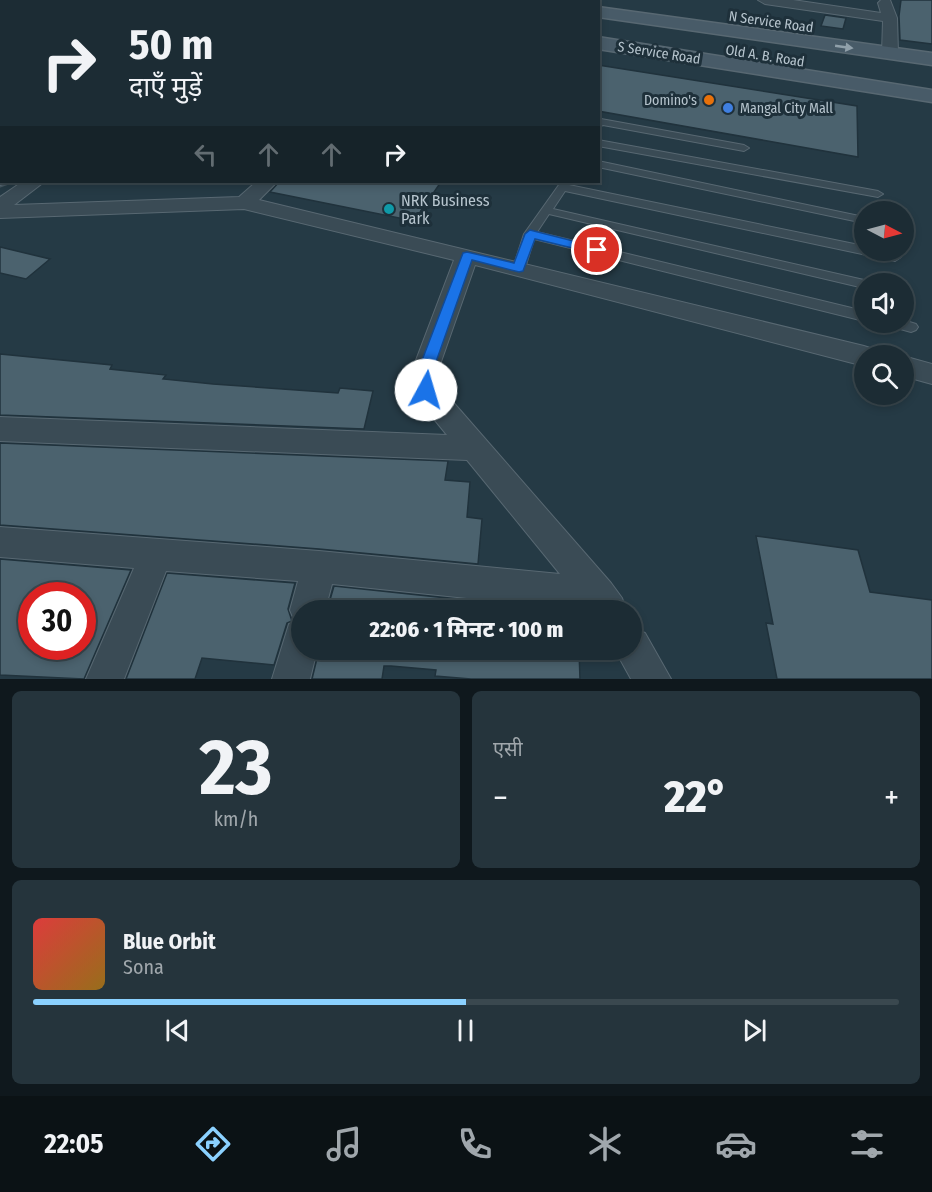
<!DOCTYPE html>
<html lang="hi">
<head>
<meta charset="utf-8">
<style>
  body { margin:0; font-family:"Fira Sans Condensed","Noto Sans Devanagari",sans-serif; background:#25343c; color:#f1f3f6; height:100vh; display:flex; flex-direction:column; font-size:22px; white-space:nowrap }
  * { box-sizing:border-box; margin:0 }
  p { font-size:20px; color:#a0a7ac }
  .icon { flex:none; width:33px; height:33px; fill:none; stroke:currentColor; stroke-width:2; stroke-linecap:round; stroke-linejoin:round }
  .map { position:relative; height:679px; overflow:hidden }
  .side { display:flex; flex-direction:column; gap:12px; padding:12px; background:#0f181d; flex:1 }
  .side>* { flex:none }
  .hud { position:absolute; left:0px; top:0px; width:600px; height:183px; box-shadow:0 3px 9px #0003,0 0 0 2px #3a484f; background:#1c2c34; color:#f1f3f6; overflow:hidden }
  .needle { width:39px; rotate:96deg }
  .fabs { position:absolute; left:854px; top:201px; display:grid; gap:12px }
  .fabs a { display:grid; place-items:center; width:60px; height:60px; border-radius:50%; background:#1c2c34; box-shadow:0 3px 9px #0003,0 0 0 2px #3a484f; font-size:30px }
  .speed { position:absolute; left:18px; top:582px; display:flex; gap:12px; font-size:30px; font-weight:700; text-align:center }
  .speed>* { display:grid; place-content:center; width:78px; height:78px; border-radius:50%; background:#1c2c34; box-shadow:0 3px 9px #0003,0 0 0 2px #3a484f; line-height:1 }
  .speed .limit { border:9px solid #d22; background:#fff; color:#111 }
  .pin { position:absolute; display:grid; place-items:center; width:51px; height:51px; color:#fff; margin:-26px; border:3px solid #fff; border-radius:50%; box-shadow:0 2px 6px #0007 }
  .me { position:absolute; width:66px; margin:-33px; rotate:6deg; stroke-linejoin:round; filter:drop-shadow(0 0 4px #0008) }
  .turn { display:flex; align-items:center; gap:21px; height:126px; padding:0 30px; font-size:27px }
  .turn .icon { width:78px; height:78px; stroke-width:2.5 }
  .turn b { display:block; font-size:42px; line-height:51px }
  .lanes { display:flex; align-items:center; height:57px; padding:0 30px; background:#0003; justify-content:center; gap:30px; direction:ltr }
  .lanes .off { opacity:.35 }
  .big { font-size:45px; font-weight:800; line-height:1.1 }
  .side .card { flex:1; display:flex; flex-direction:column; justify-content:center; gap:9px; min-width:0; padding:0 21px; border-radius:9px; background:#25343c }
  .side .dial { align-items:center; gap:0 }
  .dial b { font-size:78px; line-height:1 }
  .song { display:flex; align-items:center; gap:18px }
  .cover { width:72px; height:72px; border-radius:9px; background:linear-gradient(135deg,hsl(0 70% 55%),hsl(40 70% 35%)) }
  .played { height:6px; border-radius:3px; background:linear-gradient(90deg,#8bd1ff 50%,#3a484f 50%) }
  .keys { display:flex; justify-content:space-around; direction:ltr }
  .heat { display:flex; justify-content:space-between; align-items:center; font-size:33px; direction:ltr }
  .side .tiles { flex:1; display:grid; gap:12px; grid-template-columns:1fr 1fr }
  .card:last-child { grid-column:span 2 }
  .trip { position:absolute; left:291px; top:600px; width:351px; height:60px; border-radius:30px; background:#1c2c34; box-shadow:0 3px 9px #0003,0 0 0 2px #3a484f; font-weight:800; line-height:60px; text-align:center }
  .menu { display:flex; height:96px; justify-content:space-around; align-items:center; background:#0b1215; color:#a0a7ac }
  .menu .icon { width:42px; height:42px }
  .menu .current { color:#8bd1ff }
  .menu b { font-size:27px; color:#f1f3f6 }
  .map>svg:first-child { display:block }
  .building { fill:#4b626e; stroke:#20323c; stroke-width:1.5; fill-rule:evenodd }
  .lines { fill:none; stroke-linecap:round; stroke-linejoin:round }
  .lane-casing { stroke:#586872; stroke-width:2 }
  .street-casing { stroke:#586872; stroke-width:2 }
  .secondary-casing { stroke:#586872; stroke-width:3 }
  .primary-casing { stroke:#465761; stroke-width:3 }
  .lane { fill:#3a4b55; fill-rule:evenodd }
  .street { fill:#3a4b55; fill-rule:evenodd }
  .secondary { fill:#485b68; fill-rule:evenodd }
  .primary { fill:#586a75; fill-rule:evenodd }
  .oneway { fill:#90a0aa }
  .route { fill:#1a73e8; stroke:#114b97; stroke-width:1.5 }
  .food-dot { fill:#e8710a; stroke:#1e303a; stroke-width:2 }
  .shop-dot { fill:#3f7fe0; stroke:#1e303a; stroke-width:2 }
  .culture-dot { fill:#0f9aa8; stroke:#1e303a; stroke-width:2 }
  .labels { text-anchor:middle; dominant-baseline:central; stroke-width:6; stroke-linejoin:round; paint-order:stroke }
  .far-street-label { font-size:14px; fill:#b7c5ce; stroke:#1e303a }
  .far-poi-label { font-size:14px; fill:#b7c5ce; stroke:#1e303a; text-anchor:end }
  .poi-label { font-size:16px; fill:#b7c5ce; stroke:#1e303a; text-anchor:start }
</style>
</head>
<body>
<div class="map">
<svg width="932" height="679" viewBox="0 0 932 679">
  <rect width="100%" height="100%" fill="#253a45"/>
  <!-- building -->
  <g class="building">
    <polygon points="901,0 932,0 932,44 900,40 899,16"/>
    <polygon points="825,15 846,18 843,29 821,26"/>
    <polygon points="598,65 857,106 858,157 598,111"/>
    <polygon points="279,182 441,182 414,221 270,192"/>
    <polygon points="0,247 50,259 26,279 0,273"/>
    <polygon points="0,354 112,365 110,369 166,375 163,379 213,384 338,393 340,388 373,391 364,429 0,415"/>
    <polygon points="0,443 448,461 445,480 470,482 467,517 482,519 478,564 319,549 0,525"/>
    <polygon points="756,536 858,550 870,592 932,600 932,679 777,679 766,623 773,624"/>
    <path d="M0,559L131,570L84,679L0,675ZM32,596H82V646H32Z"/>
    <polygon points="167,573 295,583 288,609 292,621 287,623 274,665 202,658 195,679 126,679"/>
    <polygon points="334,586 475,601 477,610 327,610"/>
    <polygon points="319,650 579,650 580,679 471,679 435,676 436,670 391,666 384,666 382,679 312,679"/>
  </g>
  <g class="lines">
    <defs>
      <g id="lane">
        <polygon points="601,119 744,145 749,148 744,151 603,125 598,128 598,120"/>
        <polygon points="598,140 878,191 883,194 878,197 598,146"/>
        <polygon points="598,161 864,217 864,223 598,167"/>
        <polygon points="561,182 571,182 569,185 864,246 864,250 883,250 899,254 901,257 895,261 565,191 553,209 864,280 870,284 864,284 864,288 549,214 537,232 864,311 864,321 534,239 525,268 519,272 515,271 513,268 524,234"/>
        <polygon points="903,289 910,291 912,294 910,297 903,297"/>
        <polygon points="903,320 916,324 918,327 916,330 911,332 886,325 885,322 903,322"/>
      </g>
      <g id="street">
        <polygon points="758,0 793,0 881,13 878,3 881,0 890,0 897,18 898,53 890,58 882,53 883,21 765,4"/>
        <polygon points="22,182 44,182 14,205 239,197 256,182 277,182 259,200 864,346 873,349 877,356 864,356 864,366 475,265 436,376 439,386 611,583 622,598 626,610 583,610 332,584 325,610 302,610 302,650 317,650 310,679 272,679 289,624 295,622 290,610 298,581 166,571 124,679 86,679 134,568 0,557 0,527 319,551 560,574 467,460 0,441 0,417 447,435 416,397 410,376 454,260 244,209 0,218 0,197"/>
        <polygon points="903,356 932,364 932,384 903,376"/>
        <polygon points="632,628 645,633 671,679 631,679 615,650 632,650"/>
      </g>
      <g id="secondary">
        <polygon points="150,0 168,0 149,2"/>
        <polygon points="210,0 229,0 230,2 211,2"/>
        <polygon points="333,0 352,0 332,2"/>
        <polygon points="510,0 535,0 536,2 511,2"/>
        <polygon points="598,7 932,53 932,65 598,17"/>
        <polygon points="598,37 932,90 932,102 598,49"/>
        <polygon points="0,76 2,76 0,89"/>
      </g>
      <g id="primary">
        <polygon points="204,0 221,0 203,2"/>
        <polygon points="272,0 289,0 271,2"/>
        <polygon points="0,132 2,132 0,147"/>
        <polygon points="0,170 2,182 11,182 0,186"/>
      </g>
    </defs>
    <!-- lane casing -->
    <use href="#lane" class="lane-casing"/>
    <!-- street casing -->
    <use href="#street" class="street-casing"/>
    <!-- secondary casing -->
    <use href="#secondary" class="secondary-casing"/>
    <!-- primary casing -->
    <use href="#primary" class="primary-casing"/>
    <!-- lane -->
    <use href="#lane" class="lane"/>
    <!-- street -->
    <use href="#street" class="street"/>
    <!-- secondary -->
    <use href="#secondary" class="secondary"/>
    <!-- primary -->
    <use href="#primary" class="primary"/>
  </g>
  <!-- one-way arrows -->
  <defs><path id="oneway-solid" d="M-6-.8H1V-3.2L6.5 0L1 3.2V.8H-6Z" transform="scale(1.5)"/></defs>
  <use class="oneway" href="#oneway-solid" transform="translate(844 47) rotate(8)"/>
  <!-- route -->
  <polygon class="route" points="530,230 601,248 603,250 597,254 535,239 523,271 519,272 472,260 431,376 433,390 431,394 421,394 416,376 463,253 467,252 514,263 525,234"/>
  <!-- markers -->
  <circle class="food-dot" cx="709" cy="100" r="6"/>
  <circle class="shop-dot" cx="728" cy="108" r="6"/>
  <circle class="culture-dot" cx="389" cy="209" r="6"/>
  <g class="labels">
    <!-- far-street labels -->
    <g class="far-street-label">
      <text transform="translate(771 22) rotate(8)">N Service Road</text>
      <text transform="translate(659 53) rotate(9)">S Service Road</text>
      <text transform="translate(765 56) rotate(9)">Old A. B. Road</text>
    </g>
    <!-- far-poi labels -->
    <g class="far-poi-label">
      <text x="697" y="100">Domino's</text>
      <text x="740" y="108" text-anchor="start">Mangal City Mall</text>
    </g>
    <!-- poi labels -->
    <g class="poi-label">
      <text x="401" y="200">NRK Business<tspan x="401" dy="18">Park</tspan></text>
    </g>
  </g>
</svg>
<div class="fabs">
<a><svg class="needle" viewBox="-14 -14 28 28"><path d="M0-13l5 13h-10z" fill="#e53935"/><path d="M0 13l5-13h-10z" fill="#a0a7ac"/></svg></a>
<a><svg class="icon" aria-label="sound" viewBox="0 0 24 24"><path d="M4 9h4l5-4v14l-5-4H4zM17 9q2 3 0 6"/></svg></a>
<a><svg class="icon" aria-label="search" viewBox="0 0 24 24"><circle cx="10" cy="10" r="6"/><path d="M15 15l6 6"/></svg></a>
</div>
<div class="speed"><div class="limit">30</div></div>
<div class="pin" style="left:597px;top:250px;background:#d93025"><svg class="icon" aria-label="arrive" viewBox="0 0 24 24"><path d="M6 21V4h12l-3 4 3 4H6"/></svg></div>
<svg class="me" style="left:426px;top:390px" viewBox="-20 -20 40 40"><circle r="19" fill="#fff"/><path d="M0-13L10 11 0 6-10 11z" fill="#1a73e8"/></svg>
<div class="trip">22:06 · 1 मिनट · 100 m</div>
<div class="hud">
<div class="turn"><svg class="icon" aria-label="right" viewBox="0 0 24 24"><path d="M7 20v-9h11M14 6l5 5-5 5"/></svg><div><b>50 m</b>दाएँ मुड़ें</div></div>
<div class="lanes"><svg class="icon off" aria-label="left" viewBox="0 0 24 24"><path d="M17 20v-9H6M10 6l-5 5 5 5"/></svg><svg class="icon off" aria-label="ahead" viewBox="0 0 24 24"><path d="M12 20V5M6 11l6-6 6 6"/></svg><svg class="icon off" aria-label="ahead" viewBox="0 0 24 24"><path d="M12 20V5M6 11l6-6 6 6"/></svg><svg class="icon" aria-label="right" viewBox="0 0 24 24"><path d="M7 20v-9h11M14 6l5 5-5 5"/></svg></div>
</div>
</div>
<section class="side">
<div class="tiles">
<div class="card dial"><b>23</b><p>km/h</p></div>
<div class="card"><p>एसी</p>
<div class="heat"><a>−</a><b class="big">22°</b><a>+</a></div>
</div>
<div class="card">
<div class="song"><i class="cover"></i><div><b>Blue Orbit</b><p>Sona</p></div></div>
<div class="played"></div>
<div class="keys"><svg class="icon" aria-label="previous" viewBox="0 0 24 24"><path d="M18 5L8 12l10 7zM5 5v14"/></svg><svg class="icon" aria-label="pause" viewBox="0 0 24 24"><path d="M8 5v14M16 5v14"/></svg><svg class="icon" aria-label="next" viewBox="0 0 24 24"><path d="M6 5l10 7-10 7zM19 5v14"/></svg></div>
</div>
</div>
</section>
<nav class="menu">
<b>22:05</b>
<svg class="icon current" aria-label="directions" viewBox="0 0 24 24"><path d="M12 3l9 9-9 9-9-9zM9 14v-3h6M13 9l2 2-2 2"/></svg>
<svg class="icon" aria-label="music" viewBox="0 0 24 24"><path d="M9 18V5l10-2v13"/><circle cx="6" cy="18" r="3"/><circle cx="16" cy="16" r="3"/></svg>
<svg class="icon" aria-label="phone" viewBox="0 0 24 24"><path d="M5 4h4l2 5-3 2q2 4 5 5l2-3 5 2v4C11 20 4 13 5 4z"/></svg>
<svg class="icon" aria-label="climate" viewBox="0 0 24 24"><path d="M12 3v18M4 7l16 10M4 17L20 7"/></svg>
<svg class="icon" aria-label="car" viewBox="0 0 24 24"><path d="M5 17H2v-5l4-1 3-4h7l3 4 3 1v5h-3M9 17h6M6 11h13"/><circle cx="7" cy="17" r="2"/><circle cx="17" cy="17" r="2"/></svg>
<svg class="icon" aria-label="filters" viewBox="0 0 24 24"><path d="M4 7h16M4 17h16"/><circle cx="9" cy="7" r="2"/><circle cx="15" cy="17" r="2"/></svg>
</nav>
</body>
</html>
